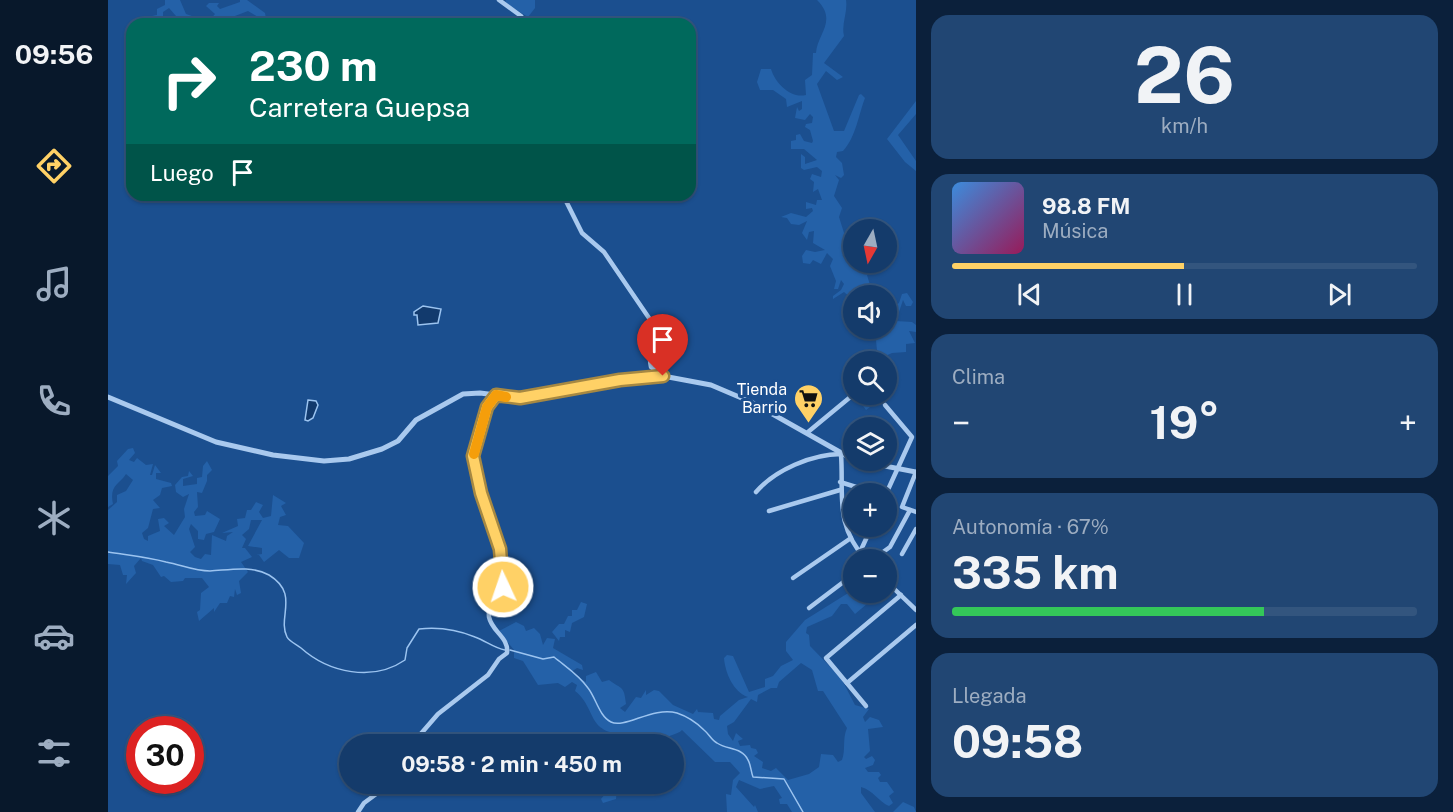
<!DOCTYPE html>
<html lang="es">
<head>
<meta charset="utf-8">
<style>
  body { margin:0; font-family:"Public Sans",sans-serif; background:#214673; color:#f1f3f6; height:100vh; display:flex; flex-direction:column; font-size:22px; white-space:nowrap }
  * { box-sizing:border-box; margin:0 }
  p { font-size:20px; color:#9dadc1 }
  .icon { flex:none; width:33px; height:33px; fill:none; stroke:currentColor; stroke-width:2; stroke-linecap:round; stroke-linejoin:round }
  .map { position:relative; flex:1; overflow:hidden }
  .panel { display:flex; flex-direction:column; gap:15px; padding:15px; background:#0b203b; width:537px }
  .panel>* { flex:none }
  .top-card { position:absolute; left:18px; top:18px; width:570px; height:183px; border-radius:18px; box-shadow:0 2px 4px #0004,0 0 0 2px #33557e; background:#00695c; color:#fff; overflow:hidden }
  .needle { width:39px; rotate:189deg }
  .controls { position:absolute; left:735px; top:219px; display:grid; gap:12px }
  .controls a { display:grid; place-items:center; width:54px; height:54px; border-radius:50%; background:#143b6b; box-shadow:0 2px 4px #0004,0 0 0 2px #33557e; font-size:30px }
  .speed { position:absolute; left:18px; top:716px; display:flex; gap:12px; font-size:30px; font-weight:700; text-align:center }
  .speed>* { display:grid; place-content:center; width:78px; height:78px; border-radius:50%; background:#143b6b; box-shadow:0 2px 4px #0004,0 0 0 2px #33557e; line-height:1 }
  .speed .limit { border:9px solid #d22; background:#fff; color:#111 }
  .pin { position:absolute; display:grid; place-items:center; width:51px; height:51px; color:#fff; margin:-62px -26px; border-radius:50% 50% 50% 0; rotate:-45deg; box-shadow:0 0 6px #0007 }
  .pin .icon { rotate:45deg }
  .me { position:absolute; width:66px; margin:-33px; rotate:357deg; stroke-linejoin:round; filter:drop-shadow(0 0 4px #0008) }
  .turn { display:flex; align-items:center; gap:21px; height:126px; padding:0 24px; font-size:27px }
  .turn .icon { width:78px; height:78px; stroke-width:2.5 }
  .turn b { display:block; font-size:42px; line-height:51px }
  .then { display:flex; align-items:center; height:57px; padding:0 24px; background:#0003; gap:12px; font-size:22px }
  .big { font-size:45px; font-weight:700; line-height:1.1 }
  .panel .tile { flex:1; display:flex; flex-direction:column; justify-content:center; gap:9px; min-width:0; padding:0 21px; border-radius:18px; background:#214673 }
  .panel .dial { align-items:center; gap:0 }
  .dial b { font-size:78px; line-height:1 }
  .song { display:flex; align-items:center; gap:18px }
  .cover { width:72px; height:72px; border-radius:9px; background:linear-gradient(135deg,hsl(210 70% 55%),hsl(330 70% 35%)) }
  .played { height:6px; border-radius:3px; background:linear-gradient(90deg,#ffd166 50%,#33557e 50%) }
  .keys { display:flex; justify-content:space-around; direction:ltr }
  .heat { display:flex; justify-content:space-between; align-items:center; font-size:33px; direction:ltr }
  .charge { height:9px; border-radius:4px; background:linear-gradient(90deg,#34c759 67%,#33557e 0) }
  .trip { position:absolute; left:231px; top:734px; width:345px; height:60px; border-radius:30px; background:#143b6b; box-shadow:0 2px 4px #0004,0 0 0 2px #33557e; font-weight:700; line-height:60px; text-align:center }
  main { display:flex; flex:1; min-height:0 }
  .tabs { display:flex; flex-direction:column; width:108px; justify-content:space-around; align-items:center; background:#08182b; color:#9dadc1 }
  .tabs .icon { width:42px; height:42px }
  .tabs .active { color:#ffd166 }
  .tabs b { font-size:27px; color:#f1f3f6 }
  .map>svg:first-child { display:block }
  .green { fill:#2461a8; fill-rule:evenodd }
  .water { fill:#123a6d; stroke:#9cc4f0; stroke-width:1.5 }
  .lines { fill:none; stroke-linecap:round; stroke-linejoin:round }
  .stream { stroke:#9cc4f0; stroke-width:1.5 }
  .minor { stroke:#a9c9ee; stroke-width:4.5 }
  .tertiary { stroke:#a9c9ee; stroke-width:5 }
  .route-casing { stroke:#a68842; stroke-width:15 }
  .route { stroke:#ffd166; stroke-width:10 }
  .slow { stroke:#f59e0b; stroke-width:10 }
  .labels { text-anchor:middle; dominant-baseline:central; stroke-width:6; stroke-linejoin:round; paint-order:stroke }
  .poi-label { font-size:16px; fill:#fff; stroke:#1b4f8f; text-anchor:end }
</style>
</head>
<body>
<main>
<nav class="tabs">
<b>09:56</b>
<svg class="icon active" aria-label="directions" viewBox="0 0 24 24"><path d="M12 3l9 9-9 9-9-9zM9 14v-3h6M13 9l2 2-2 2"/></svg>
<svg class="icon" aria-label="music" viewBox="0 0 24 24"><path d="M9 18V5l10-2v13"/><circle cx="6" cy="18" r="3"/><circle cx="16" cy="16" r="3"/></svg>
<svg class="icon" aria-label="phone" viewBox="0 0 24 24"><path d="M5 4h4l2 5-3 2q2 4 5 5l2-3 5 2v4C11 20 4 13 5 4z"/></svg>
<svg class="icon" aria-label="climate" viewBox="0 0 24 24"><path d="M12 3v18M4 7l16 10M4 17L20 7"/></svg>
<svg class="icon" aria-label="car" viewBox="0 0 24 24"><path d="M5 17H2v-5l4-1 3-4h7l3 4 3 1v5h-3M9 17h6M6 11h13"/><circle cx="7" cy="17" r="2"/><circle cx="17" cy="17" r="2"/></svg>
<svg class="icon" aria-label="filters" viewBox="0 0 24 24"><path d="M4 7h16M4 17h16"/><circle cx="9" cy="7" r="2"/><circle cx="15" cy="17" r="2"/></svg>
</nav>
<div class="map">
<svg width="808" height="812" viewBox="0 0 808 812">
  <rect width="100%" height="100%" fill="#1b4f8f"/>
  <!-- green -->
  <g class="green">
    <polygon points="57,0 72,0 78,14 87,17 89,22 101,21 107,14 98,6 101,3 111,3 109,6 112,9 132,2 132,0 139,0 157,13 159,24 149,24 150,17 140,11 119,19 114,24 59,24 68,16 61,8 55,12 55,24 50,24 51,18 41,20 39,17 49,15 49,9 57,5"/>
    <polygon points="398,0 427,0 427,8 420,17 397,3"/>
    <path d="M709,0H738C740,12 733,24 736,36L716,63L735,77L729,80L718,71L709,84L726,131H736L751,95L753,94L757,98C751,113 748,137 735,151L729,152L728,157L734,163L736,175L733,178L727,175L731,180L726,196L734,208L731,217L737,236L747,222L749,225L746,230L743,256L757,273V269L763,272L759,275L765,295H747L743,298L736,292L725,299V296L733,290L736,284L733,280L730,289H726L728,281L722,266L725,259L719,253L713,264L705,260L702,264L695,263L694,256L698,250L707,252L717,250L705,243L706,231L701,232L699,240L694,233L699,221L691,225L683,224L679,218L673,217L683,213L698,217L705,211L704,208L698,209V202L708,205L709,200H714L710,189L705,192L706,182L702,179L704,174L713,177L714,171L709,167L696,170L693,168V154L697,157V164L709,160L696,149H683V141L688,140V135L692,134L696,141L704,143L705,141L702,130L697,127L698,124L704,123L705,117L702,114L697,120L687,118L689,107L691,111L694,109V101L679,107L678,99L665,90H652L649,82L653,69H663C667,83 683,99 698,95L697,80L704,75L705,53H708C709,34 730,21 709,0Z"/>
    <polygon points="808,101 808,114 790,135 808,161 808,171 797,162 779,139"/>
    <polygon points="799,293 805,302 803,306 798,306 795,300 788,321 804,322 808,325 808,332 801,331 807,343 798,344 798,352 784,353 775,357 774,361 770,361 767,330 778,328 779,310 791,303 794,294"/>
    <polygon points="565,334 572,337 563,357 557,354"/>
    <polygon points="779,393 779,394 758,410 749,397 745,397 747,395"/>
    <path d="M25,448L27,453L21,460L26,462L29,458L38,465L45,464L42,475H44L47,465L53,473H48V479L63,483L64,486L54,488L52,495L45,500L52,508L45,509L40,528L34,533L36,539L40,541V536L52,531L50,519L56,518L61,523L56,526L66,535L77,517L76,509L81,494L75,497L68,492L67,485L74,477L80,476L81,471L85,476L75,479V486L89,484V478L94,477L95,466L99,461L104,470L99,475V481L94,493L89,492L90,507L86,512L87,516L97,515L99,511L112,519L106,532L98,534L96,540L90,539V531L83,524L81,529L87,547L82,552L87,557L93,559L97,554L103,555L104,535L118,541L119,536L125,532L114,533L130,526L129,519L137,518L139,510H143L148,502L155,505L151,512L155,518L163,516L165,495L178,503L173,506L178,515L172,517L170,525L180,526L196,543L191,558H181L171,550L156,562L151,555H148L154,554V548L140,546L154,520H143L141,529L134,535L138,539L134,548H137L144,557L133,562L140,572L131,581L133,593L129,595L127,589L126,597L122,596L119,603H112L106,612V608L91,621L89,612L92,610L93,593L101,587L94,578H77L75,581L63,582L56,576L53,577L45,565L34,561L33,558L26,566L28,573L18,584L19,575H15L12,565L0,564V510L9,502V495L18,491L25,480L18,474C11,485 1,485 5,504L0,507V476L10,466L9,461L20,449Z"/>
    <path d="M745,590L746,592L762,593L766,598L747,614L739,604H733L724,616L699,627L698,633L701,635L702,646L733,678L747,705L761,709L755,717L757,722L762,717L771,720L775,727L760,729L762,751L756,757L758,759L764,756L767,760L765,765L757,768L760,772H771L773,775L770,778L772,782H779L786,792L781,796L785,803L781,806C771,802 765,790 753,787V793L767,812H684L679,804H672L671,799L674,798L666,786L652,789L631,780L628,787L646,807L647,805L650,812H619L618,794L623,795L625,780L632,773L622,762H607L574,730C570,735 556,735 551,744H512L513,737L518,734C478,734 489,708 467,691L469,685L464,682L457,687L450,683L430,685L415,661L406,658V650L391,631L408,622L416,626L418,631L426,628L432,634L435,645L439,638L447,639L445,648L474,665L475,670L469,668L463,672L478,682V676L488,672L494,682L501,680C515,690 516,686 518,704L512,708L517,712L528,697L533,698L538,690V695L546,690L551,691L565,705L585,714L589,709L590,712L605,713L606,719L611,720L612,716L631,700L640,697C625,692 617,672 616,658L619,655L625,656L641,692L657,687V679L665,676L673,666L685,660L678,651V642L697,620ZM693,663L704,670L710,691H715L739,728C734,740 738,749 734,760L730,762L725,755L713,754L711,767L701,774L680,780L668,768L663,771L654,768L655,762L646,756L650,753L648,749L643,748L642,745L632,746L630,741L635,739L628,733L625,741L620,734L619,726L626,722L643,699L649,702L650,695L663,688H669L671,682Z"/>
    <polygon points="473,602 479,604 476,617 464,623 462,632 457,630 457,637 452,637 451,641 444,632 451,624 456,624 460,616 464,616 464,610 469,610"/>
    <polygon points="516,783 509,788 508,799 495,803 493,799 502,788 501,784"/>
    <polygon points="795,802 806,807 808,812 785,812"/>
  </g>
  <!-- water -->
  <g class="water">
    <polygon points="315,306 333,309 330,323 310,325 309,315 306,315 306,312"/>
    <polygon points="200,400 208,401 210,405 205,418 200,421 197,420"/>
  </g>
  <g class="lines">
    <!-- stream -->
    <g class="stream">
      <path d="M0,552C19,555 39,557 58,562C74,565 86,571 102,571C121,570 143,565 161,575C192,594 169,617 179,637C181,641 189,645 193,648C221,673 265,682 297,660L299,648L311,629C329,627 350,630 367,637C378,641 386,648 397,650"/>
      <path d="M402,650L435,659L446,657C458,667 471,675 480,688C488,698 491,716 503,722C517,729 545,706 569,713C578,716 589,723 596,730C601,734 604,741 609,743C619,750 634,747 640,760C643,765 643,772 645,777L676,779L695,812"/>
    </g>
    <!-- minor -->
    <g class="minor">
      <polyline points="391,0 413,16 418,24"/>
      <path d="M455,195L474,233L496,252L541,318C547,333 539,352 543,367L555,376"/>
      <polyline points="777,405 804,437 778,494"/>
      <polyline points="700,432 746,394"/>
      <polyline points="808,472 794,507 808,512"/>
      <polyline points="732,482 761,491"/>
      <path d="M648,492C667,470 704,454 733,454C736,496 726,524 758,560"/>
      <polyline points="661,511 732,490"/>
      <polyline points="752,552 764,526"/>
      <polyline points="794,554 808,529"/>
      <polyline points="764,560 782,547 802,510"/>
      <polyline points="685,578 743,538"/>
      <polyline points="778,581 808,610"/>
      <polyline points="701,608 746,574"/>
      <polyline points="739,683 808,625"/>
      <polyline points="758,706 718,658 793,595"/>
      <path d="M304,744L330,714L380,675L391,659L399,653C401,637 384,632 381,617C379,599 396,595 395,571C394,537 361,483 366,454C367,447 371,440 373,432C376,417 378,407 388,395"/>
      <polyline points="250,812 256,803 283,783"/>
    </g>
    <!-- tertiary -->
    <g class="tertiary">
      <polyline points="0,397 108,442 165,455 216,461 241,459 274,449 290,441 308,420 355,394 372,393 412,398 512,380 555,376 603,385 643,402 746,460"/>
      <polyline points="746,460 808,472"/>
    </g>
  </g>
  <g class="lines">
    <defs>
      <polyline id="route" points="395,587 392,549 373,493 365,456 379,407 388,395 412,398 512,380 555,376"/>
    </defs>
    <!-- route casing -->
    <use href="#route" class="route-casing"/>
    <!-- route -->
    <use href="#route" class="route"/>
    <!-- slow -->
    <polyline class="slow" points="366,454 379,407 388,395 398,397"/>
  </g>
  <!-- icons -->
  <defs>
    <symbol id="supermarket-pin" viewBox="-11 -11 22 30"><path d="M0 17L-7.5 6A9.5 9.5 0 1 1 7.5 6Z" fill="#ffd166" stroke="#1b4f8f"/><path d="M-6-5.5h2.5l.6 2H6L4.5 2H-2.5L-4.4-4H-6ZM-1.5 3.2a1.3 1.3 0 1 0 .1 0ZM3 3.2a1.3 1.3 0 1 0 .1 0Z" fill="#111"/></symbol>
  </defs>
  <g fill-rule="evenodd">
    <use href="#supermarket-pin" x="684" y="382" width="33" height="45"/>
  </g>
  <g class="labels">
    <!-- poi labels -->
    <g class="poi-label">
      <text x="679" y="389">Tienda<tspan x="679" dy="18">Barrio</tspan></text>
    </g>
  </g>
</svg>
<div class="controls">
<a><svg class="needle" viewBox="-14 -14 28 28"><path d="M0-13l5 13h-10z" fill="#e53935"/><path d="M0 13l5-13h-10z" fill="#9dadc1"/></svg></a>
<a><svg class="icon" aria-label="sound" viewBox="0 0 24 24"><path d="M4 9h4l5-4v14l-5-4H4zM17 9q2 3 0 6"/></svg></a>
<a><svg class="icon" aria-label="search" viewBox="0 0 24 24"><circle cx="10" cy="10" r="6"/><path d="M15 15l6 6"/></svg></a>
<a><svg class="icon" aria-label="layers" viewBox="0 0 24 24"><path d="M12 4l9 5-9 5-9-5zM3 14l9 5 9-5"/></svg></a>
<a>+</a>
<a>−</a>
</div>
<div class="speed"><div class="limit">30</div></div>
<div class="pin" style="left:555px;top:376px;background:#d93025"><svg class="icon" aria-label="arrive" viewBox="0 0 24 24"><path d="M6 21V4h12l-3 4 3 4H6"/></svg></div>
<svg class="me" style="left:395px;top:587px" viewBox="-20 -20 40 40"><circle r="17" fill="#ffd166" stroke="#fff" stroke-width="3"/><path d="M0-11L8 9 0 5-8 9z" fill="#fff"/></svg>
<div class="trip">09:58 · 2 min · 450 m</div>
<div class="top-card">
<div class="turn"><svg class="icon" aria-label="right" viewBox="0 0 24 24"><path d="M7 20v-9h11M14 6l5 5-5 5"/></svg><div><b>230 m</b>Carretera Guepsa</div></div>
<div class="then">Luego<svg class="icon" aria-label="arrive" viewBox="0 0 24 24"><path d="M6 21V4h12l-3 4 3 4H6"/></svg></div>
</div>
</div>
<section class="panel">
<div class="tile dial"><b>26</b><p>km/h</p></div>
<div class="tile">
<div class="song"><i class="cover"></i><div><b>98.8 FM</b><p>Música</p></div></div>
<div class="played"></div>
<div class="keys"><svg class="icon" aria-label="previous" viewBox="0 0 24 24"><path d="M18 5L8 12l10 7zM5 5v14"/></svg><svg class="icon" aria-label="pause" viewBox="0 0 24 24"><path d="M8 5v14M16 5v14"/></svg><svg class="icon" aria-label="next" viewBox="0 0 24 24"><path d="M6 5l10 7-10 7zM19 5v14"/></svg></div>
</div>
<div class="tile"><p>Clima</p>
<div class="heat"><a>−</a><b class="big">19°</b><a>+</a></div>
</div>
<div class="tile"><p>Autonomía · 67%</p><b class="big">335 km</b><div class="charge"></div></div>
<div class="tile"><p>Llegada</p><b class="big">09:58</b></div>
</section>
</main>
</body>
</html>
